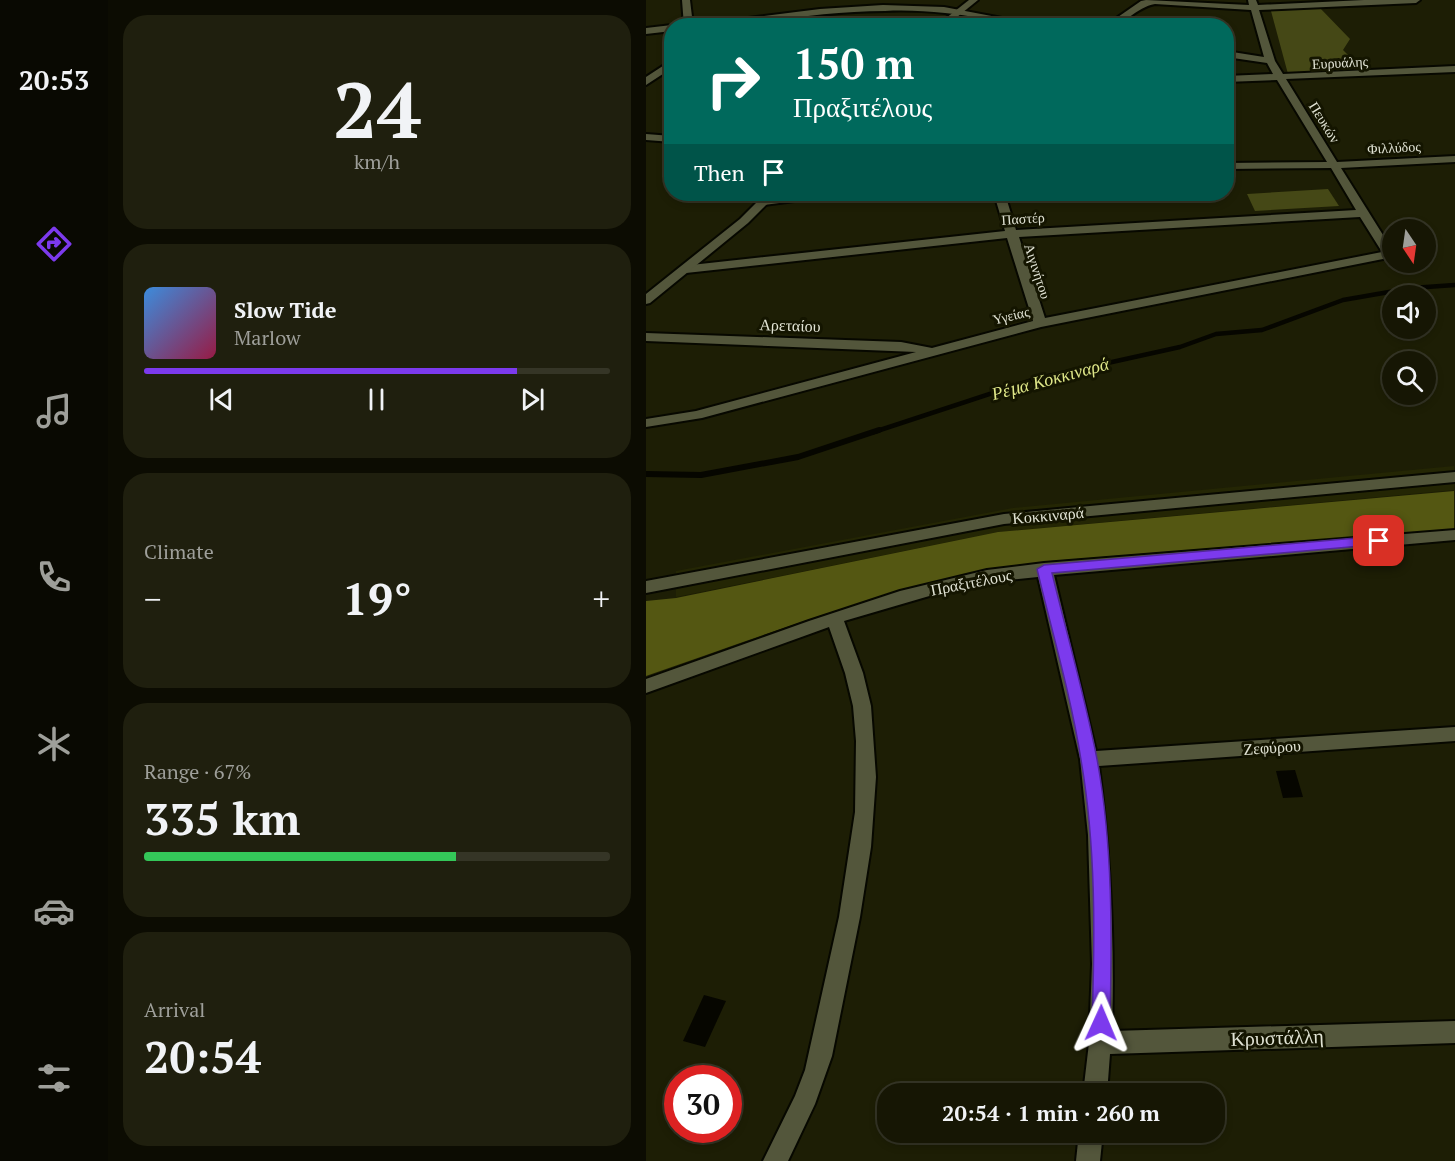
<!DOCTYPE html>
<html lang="en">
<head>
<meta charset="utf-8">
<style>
  body { margin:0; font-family:"PT Serif",serif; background:#1f1f0e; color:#f1f3f6; height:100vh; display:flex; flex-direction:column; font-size:22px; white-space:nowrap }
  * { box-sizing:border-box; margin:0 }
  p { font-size:20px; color:#9e9f9a }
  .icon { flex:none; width:33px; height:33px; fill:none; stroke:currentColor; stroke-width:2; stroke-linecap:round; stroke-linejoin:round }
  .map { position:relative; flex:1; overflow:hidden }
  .sheet { display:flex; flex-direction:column; gap:15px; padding:15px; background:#0c0c02; width:538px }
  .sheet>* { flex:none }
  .top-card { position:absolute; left:18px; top:18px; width:570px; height:183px; border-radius:24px; box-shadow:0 3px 9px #0003,0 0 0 2px #353526; background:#00695c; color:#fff; overflow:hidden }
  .needle { width:39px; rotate:167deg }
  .fabs { position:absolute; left:736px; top:219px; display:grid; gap:12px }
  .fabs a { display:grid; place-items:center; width:54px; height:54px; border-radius:50%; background:#161604; box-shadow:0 3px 9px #0003,0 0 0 2px #353526; font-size:30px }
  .speed { position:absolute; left:18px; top:1065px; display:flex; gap:12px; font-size:30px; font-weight:700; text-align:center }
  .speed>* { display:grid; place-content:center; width:78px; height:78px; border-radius:50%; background:#161604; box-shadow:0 3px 9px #0003,0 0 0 2px #353526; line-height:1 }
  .speed .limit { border:9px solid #d22; background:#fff; color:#111 }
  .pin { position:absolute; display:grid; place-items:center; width:51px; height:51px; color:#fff; margin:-26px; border-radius:12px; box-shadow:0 3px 9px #0006 }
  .me { position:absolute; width:66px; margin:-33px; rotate:1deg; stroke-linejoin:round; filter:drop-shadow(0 0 4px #0008) }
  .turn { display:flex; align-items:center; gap:21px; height:126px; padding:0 30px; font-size:27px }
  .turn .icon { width:78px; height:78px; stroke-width:2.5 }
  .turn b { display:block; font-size:42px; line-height:51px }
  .then { display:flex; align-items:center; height:57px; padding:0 30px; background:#0003; gap:12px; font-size:22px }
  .big { font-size:45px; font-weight:600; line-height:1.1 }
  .sheet .widget { flex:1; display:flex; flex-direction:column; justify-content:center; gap:9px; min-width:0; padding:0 21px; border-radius:24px; background:#1f1f0e }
  .sheet .dial { align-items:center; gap:0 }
  .dial b { font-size:78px; line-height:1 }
  .song { display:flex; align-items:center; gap:18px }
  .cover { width:72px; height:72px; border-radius:9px; background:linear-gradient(135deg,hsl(210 70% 55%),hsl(340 70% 35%)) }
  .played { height:6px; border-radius:3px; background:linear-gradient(90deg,#7c3aed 80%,#353526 80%) }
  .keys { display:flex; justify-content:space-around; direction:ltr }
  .heat { display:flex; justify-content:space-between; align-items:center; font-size:33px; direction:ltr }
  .charge { height:9px; border-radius:4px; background:linear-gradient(90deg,#34c759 67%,#353526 0) }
  .trip { position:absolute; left:231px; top:1083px; width:348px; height:60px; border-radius:24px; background:#161604; box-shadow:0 3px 9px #0003,0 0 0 2px #353526; font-weight:600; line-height:60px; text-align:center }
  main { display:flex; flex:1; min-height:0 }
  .dock { display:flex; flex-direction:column; width:108px; justify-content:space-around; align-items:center; background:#090902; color:#9e9f9a }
  .dock .icon { width:42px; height:42px }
  .dock .on { color:#7c3aed }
  .dock b { font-size:27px; color:#f1f3f6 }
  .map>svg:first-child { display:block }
  .built { fill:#242604 }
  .green { fill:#454816 }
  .forest { fill:#545712 }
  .water { fill:#060600 }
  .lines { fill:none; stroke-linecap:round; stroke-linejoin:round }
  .stream-far1 { stroke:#060600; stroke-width:4.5 }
  .stream { stroke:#060600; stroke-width:6 }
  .minor-casing { stroke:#070800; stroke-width:4 }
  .tertiary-casing { stroke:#070800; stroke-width:4 }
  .minor { fill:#53563b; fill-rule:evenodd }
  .tertiary { fill:#53563b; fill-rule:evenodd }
  .route { fill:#7c3aed; stroke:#51269a; stroke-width:1.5 }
  .labels { text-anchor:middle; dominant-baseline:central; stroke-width:6; stroke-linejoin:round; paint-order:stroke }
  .far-street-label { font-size:14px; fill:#e1e3d4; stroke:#141500 }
  .street-label { font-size:16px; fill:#e1e3d4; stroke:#141500 }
  .water-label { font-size:18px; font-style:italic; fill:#dfe788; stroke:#141500 }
  .near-street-label { font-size:20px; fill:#e1e3d4; stroke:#141500 }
</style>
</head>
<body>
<main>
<nav class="dock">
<b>20:53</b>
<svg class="icon on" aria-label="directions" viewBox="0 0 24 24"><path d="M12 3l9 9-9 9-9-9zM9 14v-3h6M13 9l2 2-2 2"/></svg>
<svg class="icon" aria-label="music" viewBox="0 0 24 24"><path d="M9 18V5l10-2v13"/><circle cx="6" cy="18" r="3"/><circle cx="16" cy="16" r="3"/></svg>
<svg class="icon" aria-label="phone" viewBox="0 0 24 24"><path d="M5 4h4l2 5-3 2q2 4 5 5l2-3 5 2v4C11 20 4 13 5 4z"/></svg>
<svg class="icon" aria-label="climate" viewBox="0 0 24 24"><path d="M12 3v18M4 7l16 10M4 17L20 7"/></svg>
<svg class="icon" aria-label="car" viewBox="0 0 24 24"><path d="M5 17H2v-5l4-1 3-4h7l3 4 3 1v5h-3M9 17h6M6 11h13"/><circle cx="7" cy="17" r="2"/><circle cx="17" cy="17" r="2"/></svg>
<svg class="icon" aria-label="filters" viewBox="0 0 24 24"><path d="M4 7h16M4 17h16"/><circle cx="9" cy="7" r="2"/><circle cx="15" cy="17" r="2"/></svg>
</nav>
<section class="sheet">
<div class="widget dial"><b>24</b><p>km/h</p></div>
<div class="widget">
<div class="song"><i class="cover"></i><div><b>Slow Tide</b><p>Marlow</p></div></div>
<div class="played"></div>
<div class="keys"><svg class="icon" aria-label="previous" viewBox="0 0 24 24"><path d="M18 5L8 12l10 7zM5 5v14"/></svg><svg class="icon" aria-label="pause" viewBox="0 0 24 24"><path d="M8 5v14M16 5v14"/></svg><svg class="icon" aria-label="next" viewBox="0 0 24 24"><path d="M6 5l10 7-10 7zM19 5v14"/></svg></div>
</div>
<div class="widget"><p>Climate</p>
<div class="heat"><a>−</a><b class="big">19°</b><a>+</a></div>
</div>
<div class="widget"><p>Range · 67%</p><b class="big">335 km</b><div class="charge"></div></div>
<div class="widget"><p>Arrival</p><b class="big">20:54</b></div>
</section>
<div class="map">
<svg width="809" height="1161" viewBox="0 0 809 1161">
  <rect width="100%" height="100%" fill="#1d1e05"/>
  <!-- built -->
  <polygon class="built" points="808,466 808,490 352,532 30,597 30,571 367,508"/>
  <!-- green -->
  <g class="green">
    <polygon points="674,8 704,39 697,50 717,70 642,74 625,11"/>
    <polygon points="682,189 693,206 609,211 601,194"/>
  </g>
  <!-- forest -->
  <path class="forest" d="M808,491V529L405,561C384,564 363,565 342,570C225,593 112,638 0,676V601L30,598L352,532Z"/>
  <!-- water -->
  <g class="water">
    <polygon points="649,770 657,797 637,798 630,771"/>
    <polygon points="58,995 80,1001 59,1047 37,1041"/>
  </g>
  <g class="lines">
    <!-- stream-far1 -->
    <polyline class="stream-far1" points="228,432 389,379 534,347 570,334 616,330 697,300 766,288 809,285"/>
    <!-- stream -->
    <polyline class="stream" points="0,474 55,475 152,457 233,430"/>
    <defs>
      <g id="minor">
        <path d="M36,0H44L47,25L174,9L237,5L298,7L398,26C364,26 332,16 299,13C279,11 259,10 239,11C172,11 106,26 38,26Z"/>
        <path d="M500,0L603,5L602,0H610L612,5L718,0H774L770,3L613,10L629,61L637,74L809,66V72L640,79L691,162L809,156V162L695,168L747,251V257L395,327L56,418L0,427V419L50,411L270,352L0,341V333L255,342L286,348L387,321L361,238L40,273L36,272V266L359,231L348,194H359L370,230L710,210L685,168L580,169V163L681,162L631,80L580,82V76L627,74L621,63L580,57V51L618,57L605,10L509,4C490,7 479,26 459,26L495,1ZM714,217L736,252L399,318L373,237Z"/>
        <polygon points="26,25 26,31 0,34 0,28"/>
        <polygon points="26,60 26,68 0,85 0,77"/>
        <polygon points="0,134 26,136 26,142 0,140"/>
        <polygon points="157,194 185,194 179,197 118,205 112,202 118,199"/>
        <path d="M809,530V540L408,575L450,751L809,727V741L453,766C464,854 469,942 466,1031L809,1021V1043L464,1054L461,1094H437L443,1043L446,964L442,835L434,759L392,577L341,582L297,592L198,621L217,673L225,706L230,777L225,847L214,917L186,1056L169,1104L142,1161H117L149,1096L159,1070L193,917L209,812L210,741L207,706L199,673L183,627L0,693V679L163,621L254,591L341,570L398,563Z"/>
        <polygon points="433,1132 457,1132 454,1161 430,1161"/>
      </g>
      <g id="tertiary">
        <polygon points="323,0 332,0 300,26 290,26"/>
        <polygon points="119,194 131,194 102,223 4,303 0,304 0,294 94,219"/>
        <polygon points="809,472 809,482 358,524 0,593 0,581 358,514"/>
      </g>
    </defs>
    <!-- minor casing -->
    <use href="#minor" class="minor-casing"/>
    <!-- tertiary casing -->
    <use href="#tertiary" class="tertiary-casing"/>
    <!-- minor -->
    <use href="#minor" class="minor"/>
    <!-- tertiary -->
    <use href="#tertiary" class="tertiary"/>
  </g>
  <!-- route -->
  <path class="route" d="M733,536L740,541L738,544L406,573C421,635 439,697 451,759C467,845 466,936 464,1023L462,1029L455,1032L448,1029L446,1023C449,936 450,846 435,760C425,696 406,632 391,569L398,565Z"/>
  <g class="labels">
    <!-- far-street labels -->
    <g class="far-street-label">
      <text transform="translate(694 62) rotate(-3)">Ευρυάλης</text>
      <text transform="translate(679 122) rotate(58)">Πευκών</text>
      <text transform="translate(748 147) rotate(-3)">Φιλλύδος</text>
      <text transform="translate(377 218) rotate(-4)">Παστέρ</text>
      <text transform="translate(392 271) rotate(72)">Αιγινήτου</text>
      <text transform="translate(365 315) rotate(-14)">Υγείας</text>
    </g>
    <!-- street labels -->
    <g class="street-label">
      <text transform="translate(144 325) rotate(2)">Αρεταίου</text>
      <text transform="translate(402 515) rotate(-5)">Κοκκιναρά</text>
      <text transform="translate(325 582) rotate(-11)">Πραξιτέλους</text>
      <text transform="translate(626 747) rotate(-4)">Ζεφύρου</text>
    </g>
    <!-- water labels -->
    <g class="water-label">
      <text transform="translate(404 378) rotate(-15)">Ρέμα Κοκκιναρά</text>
    </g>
    <!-- near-street labels -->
    <g class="near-street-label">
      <text transform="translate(631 1037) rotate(-2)">Κρυστάλλη</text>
    </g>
  </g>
</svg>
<div class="fabs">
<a><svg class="needle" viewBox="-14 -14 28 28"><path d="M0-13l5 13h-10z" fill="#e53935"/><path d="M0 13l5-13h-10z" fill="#9e9f9a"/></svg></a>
<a><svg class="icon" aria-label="sound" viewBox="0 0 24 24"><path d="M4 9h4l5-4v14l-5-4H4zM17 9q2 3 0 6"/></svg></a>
<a><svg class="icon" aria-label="search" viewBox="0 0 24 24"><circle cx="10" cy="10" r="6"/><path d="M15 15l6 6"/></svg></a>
</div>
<div class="speed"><div class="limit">30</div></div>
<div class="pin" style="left:733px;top:541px;background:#d93025"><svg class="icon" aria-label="arrive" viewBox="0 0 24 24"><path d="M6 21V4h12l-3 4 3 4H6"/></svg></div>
<svg class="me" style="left:455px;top:1023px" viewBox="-20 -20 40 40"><path d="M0-17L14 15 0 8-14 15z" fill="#7c3aed" stroke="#fff" stroke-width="4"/></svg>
<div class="trip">20:54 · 1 min · 260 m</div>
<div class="top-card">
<div class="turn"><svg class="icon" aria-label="right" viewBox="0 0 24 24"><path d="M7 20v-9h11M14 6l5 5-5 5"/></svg><div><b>150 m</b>Πραξιτέλους</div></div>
<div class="then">Then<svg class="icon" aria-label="arrive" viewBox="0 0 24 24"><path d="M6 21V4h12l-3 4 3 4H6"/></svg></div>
</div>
</div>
</main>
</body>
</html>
